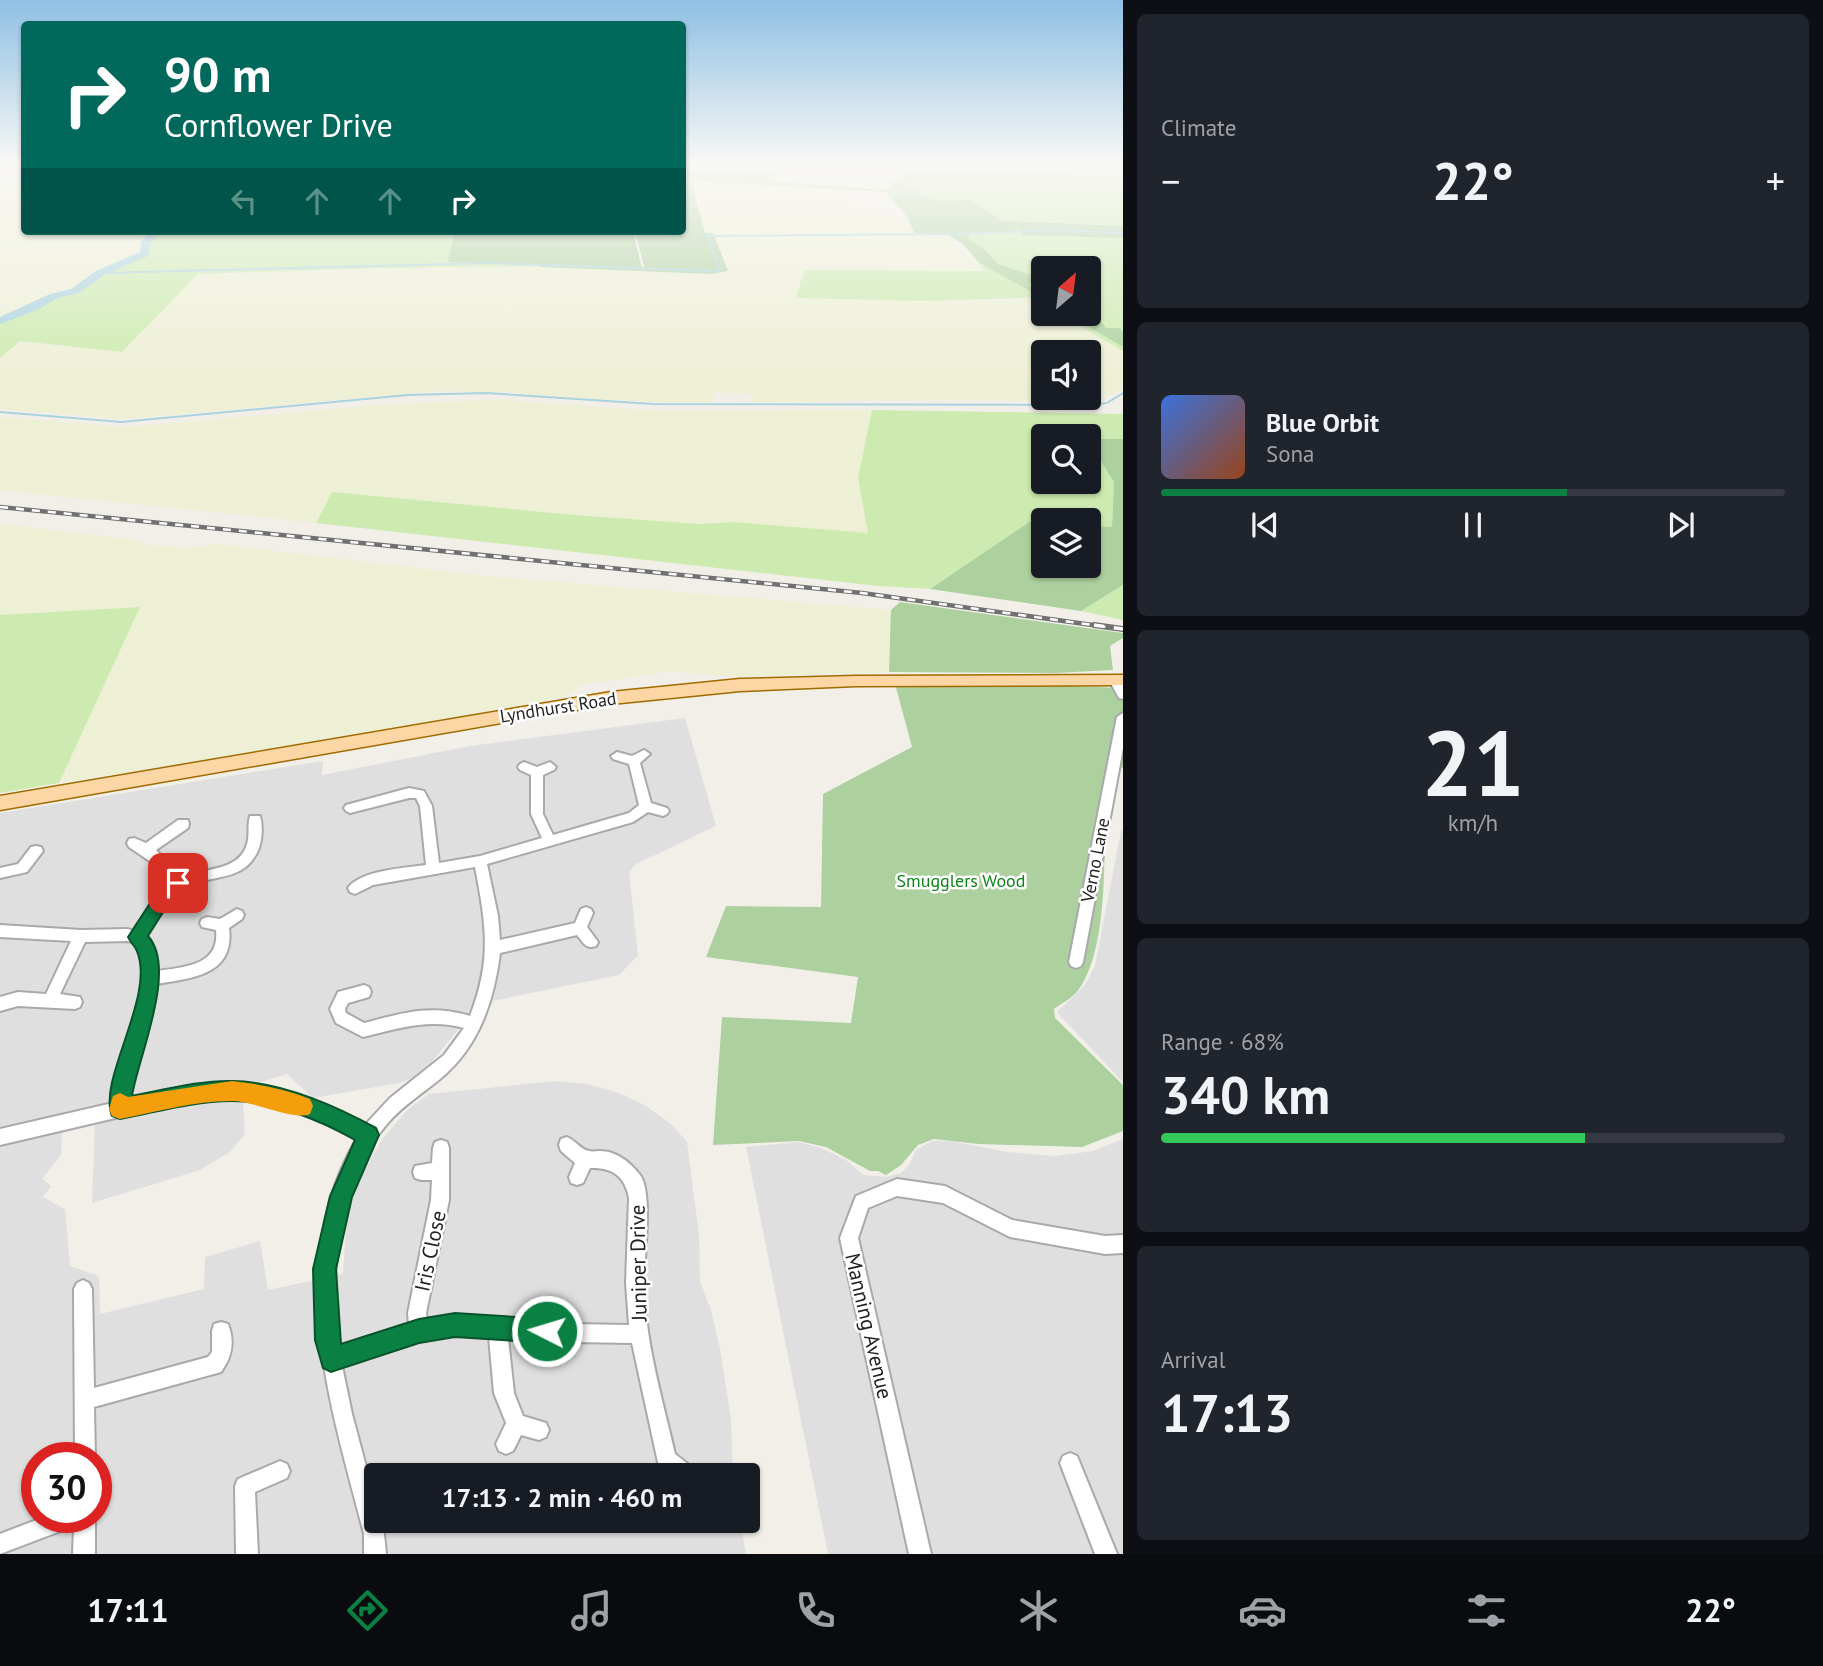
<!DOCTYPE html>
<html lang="en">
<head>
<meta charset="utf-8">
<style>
  body { margin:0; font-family:"PT Sans",sans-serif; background:#20242c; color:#f1f3f6; height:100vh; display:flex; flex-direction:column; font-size:26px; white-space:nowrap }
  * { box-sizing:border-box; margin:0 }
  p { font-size:23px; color:#9ea1a6 }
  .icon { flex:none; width:38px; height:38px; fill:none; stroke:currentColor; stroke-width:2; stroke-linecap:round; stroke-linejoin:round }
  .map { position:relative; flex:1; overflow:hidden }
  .sheet { display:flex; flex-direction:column; gap:14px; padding:14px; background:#0d0f14; width:700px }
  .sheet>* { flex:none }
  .guide { position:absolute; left:21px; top:21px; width:665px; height:214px; border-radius:7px; box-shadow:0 2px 5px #0004; background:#00695c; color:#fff; overflow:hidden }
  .needle { width:46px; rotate:28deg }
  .tools { position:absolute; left:1031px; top:256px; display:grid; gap:14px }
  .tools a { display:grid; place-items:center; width:70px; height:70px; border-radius:7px; background:#171b24; box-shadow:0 2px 5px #0004; font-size:35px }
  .speed { position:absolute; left:21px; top:1442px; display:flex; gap:14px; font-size:35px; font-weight:700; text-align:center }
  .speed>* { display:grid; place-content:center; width:91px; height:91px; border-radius:50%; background:#171b24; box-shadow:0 2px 5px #0004; line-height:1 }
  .speed .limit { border:10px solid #d22; background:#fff; color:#111 }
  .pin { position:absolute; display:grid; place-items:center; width:60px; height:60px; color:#fff; margin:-30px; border-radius:14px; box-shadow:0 4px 10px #0006 }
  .me { position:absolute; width:77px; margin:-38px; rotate:275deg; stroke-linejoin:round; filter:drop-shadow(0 0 5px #0008) }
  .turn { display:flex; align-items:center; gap:24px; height:147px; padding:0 28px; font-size:32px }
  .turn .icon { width:91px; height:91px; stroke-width:2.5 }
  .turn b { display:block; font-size:49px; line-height:60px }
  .lanes { display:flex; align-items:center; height:66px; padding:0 28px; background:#0003; justify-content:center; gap:35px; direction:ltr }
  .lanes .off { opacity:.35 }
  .big { font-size:52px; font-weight:600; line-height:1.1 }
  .sheet .card { flex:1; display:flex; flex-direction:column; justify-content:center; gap:10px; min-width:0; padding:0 24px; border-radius:10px; background:#20242c }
  .sheet .dial { align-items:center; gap:0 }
  .dial b { font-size:91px; line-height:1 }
  .song { display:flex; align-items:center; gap:21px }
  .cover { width:84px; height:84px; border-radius:10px; background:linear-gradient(135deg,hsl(220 70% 55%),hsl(20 70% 35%)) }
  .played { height:7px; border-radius:4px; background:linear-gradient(90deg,#0b8043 65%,#363941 65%) }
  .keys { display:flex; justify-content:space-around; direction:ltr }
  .heat { display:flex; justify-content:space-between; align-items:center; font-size:38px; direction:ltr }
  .charge { height:10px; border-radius:5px; background:linear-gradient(90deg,#34c759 68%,#363941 0) }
  .trip { position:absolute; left:364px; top:1463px; width:396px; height:70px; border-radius:7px; background:#171b24; box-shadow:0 2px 5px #0004; font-weight:600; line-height:70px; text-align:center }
  .tabs { display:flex; height:112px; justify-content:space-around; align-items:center; background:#090b0e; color:#9ea1a6 }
  .tabs .icon { width:49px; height:49px }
  .tabs .active { color:#0b8043 }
  .tabs b { font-size:32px; color:#f1f3f6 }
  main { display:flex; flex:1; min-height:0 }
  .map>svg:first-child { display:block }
  .residential { fill:#e0dfdf; fill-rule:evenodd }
  .farmland { fill:#eef0d5; fill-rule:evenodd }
  .grass { fill:#cdebb0 }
  .forest { fill:#add19e }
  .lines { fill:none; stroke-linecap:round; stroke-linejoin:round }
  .stream { stroke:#aad3df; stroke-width:2 }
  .river { fill:#aad3df; fill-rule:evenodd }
  .minor-casing { stroke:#a9a9a9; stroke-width:4 }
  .primary-casing { stroke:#a06b00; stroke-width:3 }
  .minor { fill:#fff; fill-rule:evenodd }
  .primary { fill:#fcd6a4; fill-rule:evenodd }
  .rail-far1-casing { stroke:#707070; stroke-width:4.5 }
  .rail-casing { stroke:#707070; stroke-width:6 }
  .rail-far1 { stroke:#fff; stroke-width:2.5; stroke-dasharray:8; stroke-linecap:butt }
  .rail { stroke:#fff; stroke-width:3.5; stroke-dasharray:10; stroke-linecap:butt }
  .route { fill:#0b8043; stroke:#07532c; stroke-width:2 }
  .slow { fill:#f59e0b }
  .labels { text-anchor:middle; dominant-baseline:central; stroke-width:5; stroke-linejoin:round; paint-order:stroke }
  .street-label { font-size:18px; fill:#222; stroke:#fff }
  .park-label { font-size:18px; fill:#0c8416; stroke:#fff }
  .near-street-label { font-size:21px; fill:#222; stroke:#fff }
</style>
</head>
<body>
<main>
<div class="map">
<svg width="1123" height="1554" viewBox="0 0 1123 1554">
  <rect width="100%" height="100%" fill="#f2efe9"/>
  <!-- residential -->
  <g class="residential">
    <path d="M685,718L716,826L636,864L629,872L638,955L619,975L492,1001L458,1030L421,1075L399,1083L313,1098L287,1074L242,1088L245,1134L230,1152L200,1170L92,1203L95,1122L62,1129L61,1155L42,1179L51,1186L43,1197L65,1209L70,1266L99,1276L100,1314L204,1289L205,1257L260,1241L268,1290L343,1274L347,1214L362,1175L381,1141L407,1110L429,1094L555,1081L587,1084L619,1093L646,1106L672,1125L687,1142L699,1235L700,1282L711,1310L720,1349L731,1419L733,1475H376V1521H740L746,1554H0V813L323,761L322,775L470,746ZM37,1458H96V1517H37Z"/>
    <polygon points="1121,831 1123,831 1123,1082 1057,1012 1085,985 1095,966"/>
    <polygon points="1123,1139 1123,1554 828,1554 746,1147 798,1142 821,1148 846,1160 864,1175 887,1177 901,1173 909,1165 916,1150 932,1141 951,1141 1007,1152 1055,1156 1093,1151"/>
  </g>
  <!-- farmland -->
  <g class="farmland">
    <polygon points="782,165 918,165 901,175 887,190 773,181"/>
    <polygon points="0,177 24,177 24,231 151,231 142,241 143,249 136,257 99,272 72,289 45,298 0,319"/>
    <path d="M690,181L837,189L843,198L904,219L915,235L947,237L986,271L805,270L797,298L923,301L1025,300L1030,297L1043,303V313H1065L1123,347V389L1094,402L946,400L750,402L754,394L716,392L712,402H651L551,397L510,392L439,391L126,419L0,409V358L20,341L122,352L198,274L388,270L421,266L540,267L711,274L727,271L713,233H705ZM1043,352H1088V397H1043Z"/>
    <polygon points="506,399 524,402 663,411 872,410 858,478 868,533 735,522 699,524 575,515 332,492 316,523 0,490 0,417 125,427 376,405"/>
    <polygon points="0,524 120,538 150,545 190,548 217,544 485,576 891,610 889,672 738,677 670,671 582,685 564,697 457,717 313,743 59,783 139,608 0,615"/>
  </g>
  <!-- grass -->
  <g class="grass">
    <polygon points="1123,173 1123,351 1057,313 1088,313 1088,268 1043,268 1043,305 1030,298 923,301 796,298 804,270 985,271 952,231 922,234 883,190 919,183"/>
    <path d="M151,231H522L461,232L541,264L540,267C426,266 312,271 198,274L122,352L20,341L0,358V319L45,298L72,289L99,272L136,257L143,249L142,241Z"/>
    <polygon points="872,410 1123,414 1123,439 1089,439 1088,436 1043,436 1043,481 1088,481 1089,443 1114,482 1112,528 1089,526 1088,520 1029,522 930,589 878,586 316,523 332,492 575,515 699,524 735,522 868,533 858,478"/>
    <polygon points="1123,585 1123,620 1081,611"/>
    <polygon points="140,607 59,783 0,793 0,615"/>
  </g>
  <!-- forest -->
  <g class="forest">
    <polygon points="683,165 782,165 773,181 886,190 901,175 918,165 1123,165 1123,173 919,183 886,191 906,187 940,201 970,200 1003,221 1123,226 1123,238 1021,235 1022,231 1014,226 1019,232 968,233 969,240 982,247 998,264 1043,279 1043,286 1032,283 1027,285 1043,292 1043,303 1030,297 1035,294 980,263 963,244 948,235 914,233 907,216 886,192 691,181 705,233 713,233 728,271 711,274 540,267 540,264 448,262 454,235 461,232 633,231 641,265 645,269 635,231 682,231"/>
    <path d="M1065,313C1081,313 1096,314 1106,328H1119L1123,332V347Z"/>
    <polygon points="1089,439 1123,439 1123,585 1081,611 930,589 1029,522 1043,523 1043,565 1088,565 1089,526 1112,527 1114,482 1089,443"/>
    <polygon points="900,602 1123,633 1123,638 1110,646 1113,670 1055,673 889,672 891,610"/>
    <path d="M895,684H1017L1123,688V768L1112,762L1105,781C1103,836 1112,949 1076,993C1070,999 1061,1004 1054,1009L1055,1018L1123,1085V1131L1082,1147L979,1144L934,1139L918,1145L901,1165L886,1175L878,1171H870L826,1147L799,1141L713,1145L722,1017L851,1023L858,977L706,957L726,906L821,907L823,794L912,747Z"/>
  </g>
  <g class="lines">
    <!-- stream -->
    <g class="stream">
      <polyline points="100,273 490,263 714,271 720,270 708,236 959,234 1053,230 1123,233"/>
      <polyline points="0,412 121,422 408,395 486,393 653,404 1090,405 1107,403 1123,393"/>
    </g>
    <!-- river -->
    <polygon class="river" points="150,231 160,231 151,242 148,256 104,275 79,293 58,298 37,310 0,324 0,317 50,294 71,289 96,271 140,252 141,242"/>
    <defs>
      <g id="minor">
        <polygon points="1115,676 1119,677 1123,685 1123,699 1119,698 1109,680"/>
        <polygon points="1123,713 1123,748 1083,962 1081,966 1076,968 1071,966 1069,962 1117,717"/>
        <path d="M644,750L650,754L640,763L651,803L667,808L669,811L667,814L663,816L648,812L633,822L487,864L498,916L500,940L575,923L581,909L586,907L591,909L593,913L587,927L598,942L596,946C586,950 583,942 577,935L500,953C494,1001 479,1047 440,1079C422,1094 402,1106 387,1124C336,1183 328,1274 340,1348L409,1325L408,1313L431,1200L432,1180H421L415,1178L413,1172L415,1166L432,1163L433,1148L435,1142L441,1140L447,1142L449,1148V1200L426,1313L427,1320L455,1316L493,1318L497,1317L502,1319L572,1324L629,1325L626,1283L629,1198C625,1176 612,1167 590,1168L583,1183L577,1185L571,1183L569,1177L575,1163L561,1151L559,1145L561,1139L567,1137C575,1140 581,1150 589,1151C592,1152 596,1151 600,1151C616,1151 630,1162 640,1175C653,1192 644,1257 644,1280C644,1339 662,1397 675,1454L693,1468L696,1475H670L659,1467L632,1343L572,1342L508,1338L514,1393L523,1416L546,1423L549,1430L546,1437L539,1440L521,1435L513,1451L506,1454L499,1451L496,1444L506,1423L494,1393L489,1337L455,1334L419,1340L342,1366L352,1414L376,1504V1521H381L384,1534L386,1554H364V1534C330,1403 283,1265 357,1138C318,1118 275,1100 230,1099C200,1098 170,1106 141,1112C94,1123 47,1134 0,1145V1129L113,1103C120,1052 157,995 136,944L128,941L85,942L60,994L80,997L82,1002L80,1007L75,1009L18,1006L0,1011V997L18,992L46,994L71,941L0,937V925L81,930L128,929L133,931L157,895L170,882L154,864L129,847L127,843L129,839L134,838L146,843L178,820H188L189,824L188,828L156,850L181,876C203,869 240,871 247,844C250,835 247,825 250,816H260C263,826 262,839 259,848C244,887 205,871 177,892C163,902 156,922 146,936L155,955L157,971C184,967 220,966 216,930L202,927L200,923L202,919L207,917L220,919L237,909L242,911L244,915L242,919L229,928C235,975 192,978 156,984C154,1024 135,1060 129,1099C159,1093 190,1084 220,1083C271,1082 321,1102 365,1125L390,1098L444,1055L464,1028C429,1018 397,1029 363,1037L336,1023L330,1009L338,992L364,985L369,987L371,992L369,997L348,1003L345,1009L346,1013L364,1023C403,1013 430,1004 470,1016C492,959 486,925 475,867L373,885L355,894L350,892L348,888C361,870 405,868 426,865L420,806L416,798H409L350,813L346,811L344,808L346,805L409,788L424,791L432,806L439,863L480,856L542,838L531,814V775L520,770L518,767L520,764L524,762L537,767L550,762L556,767L554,770L543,775V814L553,835L629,813L639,805L629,764L613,759L611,756L617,752L632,756Z"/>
        <polygon points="36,846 41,847 43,851 27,872 0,878 0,868 18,864 31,847"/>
        <polygon points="897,1179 945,1186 1012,1220 1105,1236 1123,1235 1123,1253 1105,1254 1010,1237 943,1203 897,1196 868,1208 858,1238 931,1554 909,1554 840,1238 856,1196"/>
        <path d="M83,1280L89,1283L92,1289L94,1388L208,1357L212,1352V1331L214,1324L221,1322L228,1324C235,1342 232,1357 221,1372L94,1407L95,1458H75L74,1289L77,1283Z"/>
        <polygon points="1070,1453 1077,1456 1117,1554 1095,1554 1060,1463 1063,1456"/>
        <polygon points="280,1461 287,1464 290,1471 287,1478 255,1492 258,1554 236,1554 235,1486 238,1479"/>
        <polygon points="44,1517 95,1517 95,1554 73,1554 74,1526 0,1554 0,1534"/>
      </g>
      <polygon id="primary" points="1123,675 1123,685 856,686 740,691 611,704 0,810 0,796 611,692 740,679 856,676"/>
    </defs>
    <!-- minor casing -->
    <use href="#minor" class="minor-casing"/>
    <!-- primary casing -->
    <use href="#primary" class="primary-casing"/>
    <!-- minor -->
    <use href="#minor" class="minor"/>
    <!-- primary -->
    <use href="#primary" class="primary"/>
    <defs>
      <polyline id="rail-far1" points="0,507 862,593 1107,627"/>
      <polyline id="rail" points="1094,625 1123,629"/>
    </defs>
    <!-- rail-far1 casing -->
    <use href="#rail-far1" class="rail-far1-casing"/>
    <!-- rail casing -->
    <use href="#rail" class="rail-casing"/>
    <!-- rail-far1 -->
    <use href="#rail-far1" class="rail-far1"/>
    <!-- rail -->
    <use href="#rail" class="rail"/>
  </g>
  <!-- sky -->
  <linearGradient id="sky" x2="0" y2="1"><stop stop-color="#8fc0e4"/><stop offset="0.43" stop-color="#f9f8f5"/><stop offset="1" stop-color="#f9f8f5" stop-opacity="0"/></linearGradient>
  <rect width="1123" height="382" fill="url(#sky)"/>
  <!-- route -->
  <path class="route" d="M178,876L184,878L187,883L172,898L148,936C178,969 138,1057 132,1096C164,1090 200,1080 233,1081C282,1082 334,1105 376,1128L379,1135L352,1197L336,1269L341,1344L419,1319L455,1313L547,1319L556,1322L559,1331L556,1340L547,1343L455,1337L419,1343L331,1372L323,1368L315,1340L313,1269L330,1196L355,1140C320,1120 273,1101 232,1101C195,1101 156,1112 120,1119L112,1116C97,1080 156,996 137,951C135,946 130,942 128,937L160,888Z"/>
  <!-- slow -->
  <path class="slow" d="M232,1081C259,1084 285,1089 310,1099L313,1106L310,1114C293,1121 254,1101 232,1101C194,1101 156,1112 120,1119L112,1116L109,1109L113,1096L120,1093L128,1097Z"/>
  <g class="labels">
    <!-- street labels -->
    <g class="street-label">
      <text transform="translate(558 707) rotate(-9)">Lyndhurst Road</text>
      <text transform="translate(1095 860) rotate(-79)">Verno Lane</text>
    </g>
    <!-- park labels -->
    <g class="park-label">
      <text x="961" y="880">Smugglers Wood</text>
    </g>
    <!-- near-street labels -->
    <g class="near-street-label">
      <text transform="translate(430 1251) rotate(-78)">Iris Close</text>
      <text transform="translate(638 1263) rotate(-91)">Juniper Drive</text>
      <text transform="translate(869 1326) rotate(77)">Manning Avenue</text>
    </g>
  </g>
</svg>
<div class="tools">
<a><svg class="needle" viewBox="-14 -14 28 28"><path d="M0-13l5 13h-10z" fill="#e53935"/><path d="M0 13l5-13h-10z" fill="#9ea1a6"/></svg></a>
<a><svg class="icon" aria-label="sound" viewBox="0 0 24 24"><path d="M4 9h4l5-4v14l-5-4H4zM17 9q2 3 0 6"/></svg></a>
<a><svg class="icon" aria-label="search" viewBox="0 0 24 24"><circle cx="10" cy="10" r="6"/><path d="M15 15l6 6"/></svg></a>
<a><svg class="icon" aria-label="layers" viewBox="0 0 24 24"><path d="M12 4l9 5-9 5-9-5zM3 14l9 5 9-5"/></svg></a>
</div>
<div class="speed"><div class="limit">30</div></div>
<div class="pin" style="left:178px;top:883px;background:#d93025"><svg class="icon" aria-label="arrive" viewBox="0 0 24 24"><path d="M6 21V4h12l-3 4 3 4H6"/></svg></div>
<svg class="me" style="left:547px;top:1331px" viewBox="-20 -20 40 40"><circle r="17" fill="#0b8043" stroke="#fff" stroke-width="3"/><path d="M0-11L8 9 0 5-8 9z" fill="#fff"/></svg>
<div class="trip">17:13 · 2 min · 460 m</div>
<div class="guide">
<div class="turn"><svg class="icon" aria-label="right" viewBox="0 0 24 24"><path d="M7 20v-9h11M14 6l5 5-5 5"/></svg><div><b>90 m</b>Cornflower Drive</div></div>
<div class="lanes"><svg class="icon off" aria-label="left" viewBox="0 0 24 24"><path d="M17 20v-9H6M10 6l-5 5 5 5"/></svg><svg class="icon off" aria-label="ahead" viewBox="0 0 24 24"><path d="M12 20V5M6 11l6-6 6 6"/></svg><svg class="icon off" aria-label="ahead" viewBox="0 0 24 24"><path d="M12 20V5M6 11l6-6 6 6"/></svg><svg class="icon" aria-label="right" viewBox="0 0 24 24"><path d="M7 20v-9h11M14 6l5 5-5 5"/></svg></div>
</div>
</div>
<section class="sheet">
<div class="card"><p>Climate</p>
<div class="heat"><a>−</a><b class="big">22°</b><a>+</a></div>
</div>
<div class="card">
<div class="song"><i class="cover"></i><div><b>Blue Orbit</b><p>Sona</p></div></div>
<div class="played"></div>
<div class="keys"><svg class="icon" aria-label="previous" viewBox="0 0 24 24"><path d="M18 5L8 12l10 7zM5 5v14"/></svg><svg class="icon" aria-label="pause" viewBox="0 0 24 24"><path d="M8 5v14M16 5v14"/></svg><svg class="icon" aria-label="next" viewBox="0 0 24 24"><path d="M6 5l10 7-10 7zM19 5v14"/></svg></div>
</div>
<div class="card dial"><b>21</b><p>km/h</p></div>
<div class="card"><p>Range · 68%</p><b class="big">340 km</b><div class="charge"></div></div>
<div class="card"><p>Arrival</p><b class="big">17:13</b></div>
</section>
</main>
<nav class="tabs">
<b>17:11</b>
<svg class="icon active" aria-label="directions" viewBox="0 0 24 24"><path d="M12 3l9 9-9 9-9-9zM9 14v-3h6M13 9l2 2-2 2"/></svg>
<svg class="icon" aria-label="music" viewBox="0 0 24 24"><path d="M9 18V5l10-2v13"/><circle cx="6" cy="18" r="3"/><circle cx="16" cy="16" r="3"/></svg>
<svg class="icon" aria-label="phone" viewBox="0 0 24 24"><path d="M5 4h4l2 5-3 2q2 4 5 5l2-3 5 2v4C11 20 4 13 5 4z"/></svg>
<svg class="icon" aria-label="climate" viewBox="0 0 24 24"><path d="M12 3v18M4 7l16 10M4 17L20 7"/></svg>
<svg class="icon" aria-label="car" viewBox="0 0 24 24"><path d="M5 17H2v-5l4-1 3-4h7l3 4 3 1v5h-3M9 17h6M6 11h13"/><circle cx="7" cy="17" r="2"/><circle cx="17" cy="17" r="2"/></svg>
<svg class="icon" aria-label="filters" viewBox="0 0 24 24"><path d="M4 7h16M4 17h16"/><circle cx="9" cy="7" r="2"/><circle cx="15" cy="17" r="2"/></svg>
<b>22°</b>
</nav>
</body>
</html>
